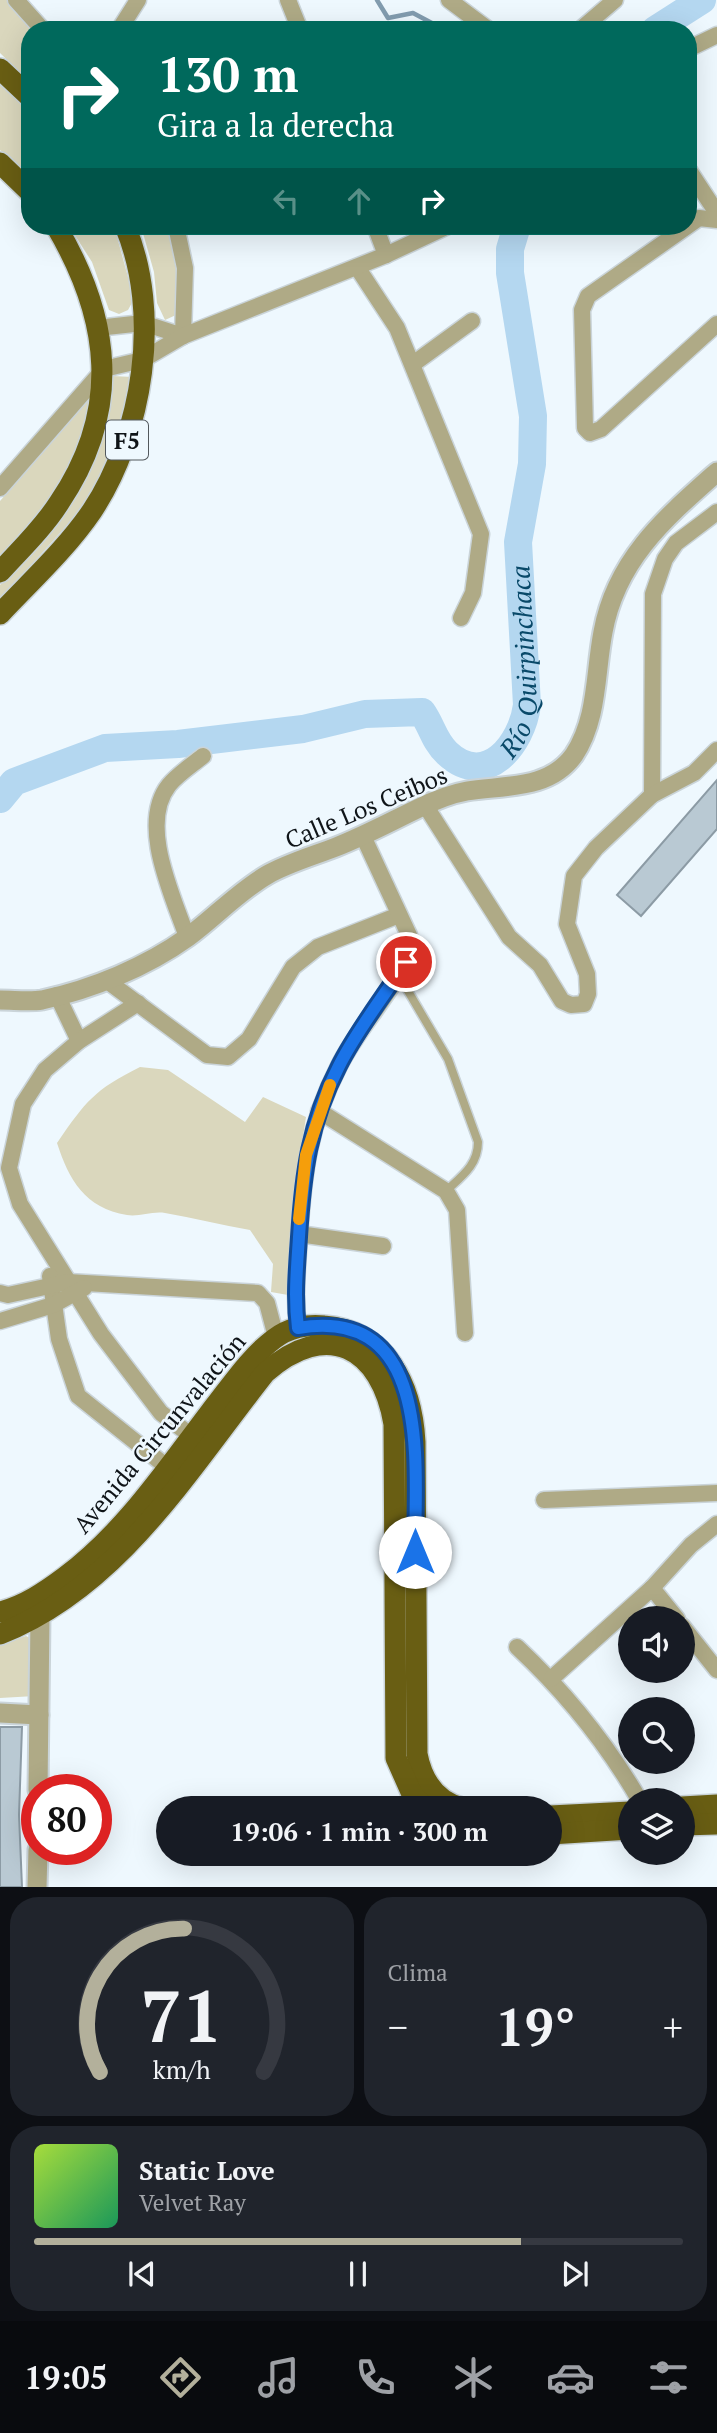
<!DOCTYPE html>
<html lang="es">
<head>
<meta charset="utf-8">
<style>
  body { margin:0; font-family:"PT Serif",serif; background:#20242c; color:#f1f3f6; height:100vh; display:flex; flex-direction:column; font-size:26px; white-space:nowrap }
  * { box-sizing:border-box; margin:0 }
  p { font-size:23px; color:#9ea1a6 }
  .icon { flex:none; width:38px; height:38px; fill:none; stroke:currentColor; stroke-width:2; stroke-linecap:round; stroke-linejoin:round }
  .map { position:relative; height:1887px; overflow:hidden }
  .details { display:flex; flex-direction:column; gap:10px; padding:10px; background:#0d0f14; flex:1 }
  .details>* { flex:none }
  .hud { position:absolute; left:21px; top:21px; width:676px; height:214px; border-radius:28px; box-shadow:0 7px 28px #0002; background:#00695c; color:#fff; overflow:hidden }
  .fabs { position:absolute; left:618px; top:1606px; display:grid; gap:14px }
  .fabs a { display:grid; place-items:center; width:77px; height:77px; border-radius:50%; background:#171b24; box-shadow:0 7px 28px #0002; font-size:35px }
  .speed { position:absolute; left:21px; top:1774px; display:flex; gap:14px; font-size:35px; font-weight:700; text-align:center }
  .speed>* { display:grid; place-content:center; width:91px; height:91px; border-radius:50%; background:#171b24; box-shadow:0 7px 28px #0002; line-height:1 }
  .speed .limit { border:10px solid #d22; background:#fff; color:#111 }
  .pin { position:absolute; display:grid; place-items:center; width:60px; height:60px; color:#fff; margin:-30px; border:4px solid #fff; border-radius:50%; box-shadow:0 2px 7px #0007 }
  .me { position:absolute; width:77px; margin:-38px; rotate:0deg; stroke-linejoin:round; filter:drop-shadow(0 0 5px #0008) }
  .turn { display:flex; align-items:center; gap:24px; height:147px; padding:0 21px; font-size:32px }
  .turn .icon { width:91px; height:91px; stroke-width:2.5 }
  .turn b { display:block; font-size:49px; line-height:60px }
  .lanes { display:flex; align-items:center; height:66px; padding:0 21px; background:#0003; justify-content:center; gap:35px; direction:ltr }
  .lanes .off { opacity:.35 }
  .big { font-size:52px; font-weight:800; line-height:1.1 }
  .details .card { flex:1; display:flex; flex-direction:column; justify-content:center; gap:10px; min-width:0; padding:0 24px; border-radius:28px; background:#20242c }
  .details .dial { align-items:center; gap:0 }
  .dial svg { height:182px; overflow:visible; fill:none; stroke:#363941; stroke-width:7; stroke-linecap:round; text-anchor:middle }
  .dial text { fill:#f1f3f6; stroke:none }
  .song { display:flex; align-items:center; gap:21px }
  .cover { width:84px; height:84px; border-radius:10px; background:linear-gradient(135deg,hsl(80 70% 55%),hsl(150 70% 35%)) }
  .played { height:7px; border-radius:4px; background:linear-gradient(90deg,#b3b09b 75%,#363941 75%) }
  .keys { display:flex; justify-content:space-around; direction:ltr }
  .heat { display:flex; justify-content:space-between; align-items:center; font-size:38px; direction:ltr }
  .details .tiles { flex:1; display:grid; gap:10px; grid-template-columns:1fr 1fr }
  .card:last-child { grid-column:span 2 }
  .trip { position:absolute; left:156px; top:1796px; width:406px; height:70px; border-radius:35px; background:#171b24; box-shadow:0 7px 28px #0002; font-weight:800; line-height:70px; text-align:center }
  .menu { display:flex; height:112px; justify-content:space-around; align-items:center; background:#090b0e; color:#9ea1a6 }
  .menu .icon { width:49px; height:49px }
  .menu .on { color:#b3b09b }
  .menu b { font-size:32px; color:#f1f3f6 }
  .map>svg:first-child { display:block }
  .green { fill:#dad7bd }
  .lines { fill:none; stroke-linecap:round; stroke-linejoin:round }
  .stream { stroke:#829caf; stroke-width:4.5 }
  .river { stroke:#b4d7f0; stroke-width:28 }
  .building { fill:#b9c9d3; stroke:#8c9ba5; stroke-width:2 }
  .service-casing { stroke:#cad4d9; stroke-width:11 }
  .minor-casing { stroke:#cad4d9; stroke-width:19 }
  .tertiary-casing { stroke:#cad4d9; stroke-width:23 }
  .trunk-casing { stroke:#cad4d9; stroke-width:24 }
  .service { stroke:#afaa86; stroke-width:8 }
  .minor { stroke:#afaa86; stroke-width:16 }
  .tertiary { stroke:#afaa86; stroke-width:19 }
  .trunk { stroke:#695e13; stroke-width:21 }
  .route-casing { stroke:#114b97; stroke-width:18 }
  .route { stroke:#1a73e8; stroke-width:12 }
  .slow { stroke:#f59e0b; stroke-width:12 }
  .labels { text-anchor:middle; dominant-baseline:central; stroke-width:5; stroke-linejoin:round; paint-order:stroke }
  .shield { fill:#eef8fe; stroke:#52585d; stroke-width:2 }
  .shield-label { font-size:23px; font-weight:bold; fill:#0f1418 }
  .street-label { font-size:24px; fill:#0f1418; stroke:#eef8fe }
  .water-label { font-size:26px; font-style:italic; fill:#094969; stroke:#eef8fe }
</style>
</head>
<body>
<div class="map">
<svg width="717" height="1887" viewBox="0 0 717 1887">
  <rect width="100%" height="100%" fill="#eef8fe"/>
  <!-- green -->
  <g class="green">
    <polygon points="0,0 9,0 37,30 30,30 30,82 0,53"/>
    <polygon points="0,81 30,111 30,179 0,150"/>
    <polygon points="69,226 114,226 134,299 128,310 119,314 109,310 92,262"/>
    <polygon points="141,226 172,226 178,250 176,315 165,320 157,303 154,272"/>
    <path d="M112,376L133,377L119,438L85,505L0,600V585C54,524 112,464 112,376Z"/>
    <polygon points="93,387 82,439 55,495 0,557 0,501 58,435"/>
    <path d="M140,1067L168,1070L245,1122L263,1097L306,1117L296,1183L288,1295L271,1292L273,1264L250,1230C222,1225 193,1218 165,1213C152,1211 139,1217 127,1215C85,1208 69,1180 57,1143C86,1101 94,1090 140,1067Z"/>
    <polygon points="26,1636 32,1639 35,1696 0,1698 0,1644"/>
  </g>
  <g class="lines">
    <!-- stream -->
    <polyline class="stream" points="377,0 388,18 413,13 445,30"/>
    <!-- river -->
    <g class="river">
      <polyline points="655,30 702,0"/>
      <path id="s1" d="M0,799L14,782L105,748L178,744L303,729L365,714L422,712C432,726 434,741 447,753C486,790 522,744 527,705L518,542L532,464L533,416L510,273V249L517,226"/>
    </g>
  </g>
  <!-- building -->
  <g class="building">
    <polygon points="717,780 717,829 641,916 617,895"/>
    <polygon points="0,1727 22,1727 19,1815 22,1887 0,1887"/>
  </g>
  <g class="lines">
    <defs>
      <path id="service" d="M398,974L448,1059L478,1142C478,1165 462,1176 446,1191"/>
      <g id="minor">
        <polyline points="16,0 43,30"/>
        <polyline points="288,0 300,30"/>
        <polyline points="449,0 489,30"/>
        <polyline points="119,30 138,0"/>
        <polyline points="580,30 615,0"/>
        <polyline points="688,49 717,35"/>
        <polyline points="688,169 717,213"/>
        <polyline points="717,220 699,218 588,296 582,310 585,428 590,433 601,429 717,324"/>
        <polyline points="176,226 185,268 183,336"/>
        <polyline points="375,226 386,255"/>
        <polyline points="357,267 397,328 481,534 473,593 461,618"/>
        <polyline points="97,328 143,323 183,336"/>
        <polyline points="413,364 472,321"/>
        <polyline points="0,488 104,369 142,360 183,336 386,255 448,226"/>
        <polyline points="652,795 653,594 665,559 676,543 717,512"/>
        <polyline points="425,805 509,937 540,965 562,1001 571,1005 584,1004 588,994 587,974 567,924 574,876 596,848 652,795 694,773 717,750"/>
        <path d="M187,937C173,896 138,824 169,785C178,774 192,765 203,756"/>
        <polyline points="106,980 207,1055 228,1057 249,1039 293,967 318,947 399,915"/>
        <polyline points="57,995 79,1041"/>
        <polyline points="138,1003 79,1041 45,1070 23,1104 9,1168 20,1204 101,1334 161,1413 201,1443"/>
        <polyline points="319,1111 446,1191 457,1210 465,1333"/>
        <polyline points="299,1234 383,1246"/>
        <polyline points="50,1276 59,1339 78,1396 177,1475"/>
        <polyline points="0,1293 8,1295 68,1282 258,1293 267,1303 276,1337"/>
        <polyline points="0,1321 53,1305 84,1288"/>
        <path d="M298,1328C294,1297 297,1268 299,1237C303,1173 309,1124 339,1066C359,1026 393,993 410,952L409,935L363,836"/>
        <polyline points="544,1500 717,1493"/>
        <polyline points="652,1588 677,1619"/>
        <polyline points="682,1626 717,1670"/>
        <path d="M517,1647C566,1693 606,1742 640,1801"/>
        <polyline points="551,1679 652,1588 691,1545 717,1524"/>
      </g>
      <g id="tertiary">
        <path d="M0,1000C14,1000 29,1002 42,1000C93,989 146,967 188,937C215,917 238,892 267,875C288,863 313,856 336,847C364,836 390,822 417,809C433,801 450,794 467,791C505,785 549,790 574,755C598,719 595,673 603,632C616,560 665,518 717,472"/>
        <polyline points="0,1713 39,1715"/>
        <polyline points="38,1790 40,1616"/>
        <polyline points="37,1887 38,1850"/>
      </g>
      <g id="trunk">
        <polyline points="0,69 30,97"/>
        <polyline points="0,163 30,192"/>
        <path d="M0,572C20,550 43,528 59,503C122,410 111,319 56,226"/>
        <path d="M0,614C31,581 66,549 92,511C143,434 162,313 125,226"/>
        <path d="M0,1612C24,1606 45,1592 65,1577C125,1532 166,1470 211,1411C231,1386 249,1358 274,1339C288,1328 307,1324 324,1326C387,1331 412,1386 415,1442L417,1754C422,1780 435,1801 462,1808"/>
        <path d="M0,1634C119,1587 189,1469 265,1373C327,1318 381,1347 394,1424L396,1758L412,1794L425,1808"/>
        <polyline points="682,1807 717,1805"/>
        <polyline points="550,1816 630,1812"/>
        <polyline points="682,1825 717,1824"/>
        <polyline points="550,1834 630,1829"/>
      </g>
    </defs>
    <!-- service casing -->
    <use href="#service" class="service-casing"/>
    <!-- minor casing -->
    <use href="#minor" class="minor-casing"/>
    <!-- tertiary casing -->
    <use href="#tertiary" class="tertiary-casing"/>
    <!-- trunk casing -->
    <use href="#trunk" class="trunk-casing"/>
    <!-- service -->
    <use href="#service" class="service"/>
    <!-- minor -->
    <use href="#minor" class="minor"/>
    <!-- tertiary -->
    <use href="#tertiary" class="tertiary"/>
    <!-- trunk -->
    <use href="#trunk" class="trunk"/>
  </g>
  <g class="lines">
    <defs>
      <path id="route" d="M406,962C384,996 357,1030 339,1066C309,1124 303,1173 299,1237C297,1268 294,1297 298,1328C434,1305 415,1467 415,1552"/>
    </defs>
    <!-- route casing -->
    <use href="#route" class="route-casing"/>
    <!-- route -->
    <use href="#route" class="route"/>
    <!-- slow -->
    <polyline class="slow" points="299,1219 306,1155 330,1085"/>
  </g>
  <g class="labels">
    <!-- shield labels -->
    <rect class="shield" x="106" y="420.5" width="42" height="39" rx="5"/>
    <g class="shield-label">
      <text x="127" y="440">F5</text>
    </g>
    <!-- street labels -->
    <g class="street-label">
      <text transform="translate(366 807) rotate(-23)">Calle Los Ceibos</text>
      <text transform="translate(159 1433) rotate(-50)">Avenida Circunvalación</text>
    </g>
    <!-- water labels -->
    <g class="water-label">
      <text stroke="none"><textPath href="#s1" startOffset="649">Río Quirpinchaca</textPath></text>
    </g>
  </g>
</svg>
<div class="fabs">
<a><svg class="icon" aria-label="sound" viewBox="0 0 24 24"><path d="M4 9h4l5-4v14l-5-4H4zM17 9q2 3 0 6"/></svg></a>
<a><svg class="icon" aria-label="search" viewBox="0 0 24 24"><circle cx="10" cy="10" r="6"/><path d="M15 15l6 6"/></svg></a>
<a><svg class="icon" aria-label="layers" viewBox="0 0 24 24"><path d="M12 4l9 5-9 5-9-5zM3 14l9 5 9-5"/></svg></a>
</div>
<div class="speed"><div class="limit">80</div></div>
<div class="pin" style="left:406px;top:962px;background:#d93025"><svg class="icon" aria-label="arrive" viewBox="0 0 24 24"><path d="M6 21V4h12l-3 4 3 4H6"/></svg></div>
<svg class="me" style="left:415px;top:1552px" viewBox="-20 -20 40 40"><circle r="19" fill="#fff"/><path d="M0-13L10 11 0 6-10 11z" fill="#1a73e8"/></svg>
<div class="trip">19:06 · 1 min · 300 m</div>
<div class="hud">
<div class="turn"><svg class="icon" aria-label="right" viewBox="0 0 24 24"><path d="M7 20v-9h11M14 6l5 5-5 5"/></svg><div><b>130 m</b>Gira a la derecha</div></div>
<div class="lanes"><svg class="icon off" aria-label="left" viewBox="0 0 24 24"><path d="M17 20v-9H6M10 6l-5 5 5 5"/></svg><svg class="icon off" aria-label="ahead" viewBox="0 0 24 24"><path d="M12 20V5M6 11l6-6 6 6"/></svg><svg class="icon" aria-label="right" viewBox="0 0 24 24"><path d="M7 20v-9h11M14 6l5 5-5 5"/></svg></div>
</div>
</div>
<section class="details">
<div class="tiles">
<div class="card dial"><svg viewBox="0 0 100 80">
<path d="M14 69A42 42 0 1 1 86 69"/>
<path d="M14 69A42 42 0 0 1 51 6" stroke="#b3b09b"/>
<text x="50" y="56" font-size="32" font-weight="700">71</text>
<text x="50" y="72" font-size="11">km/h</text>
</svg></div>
<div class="card"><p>Clima</p>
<div class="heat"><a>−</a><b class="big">19°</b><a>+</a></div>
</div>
<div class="card">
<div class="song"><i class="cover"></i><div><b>Static Love</b><p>Velvet Ray</p></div></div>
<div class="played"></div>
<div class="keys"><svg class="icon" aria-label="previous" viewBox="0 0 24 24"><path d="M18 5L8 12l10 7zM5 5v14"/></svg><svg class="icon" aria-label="pause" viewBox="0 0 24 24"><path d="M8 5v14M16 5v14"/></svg><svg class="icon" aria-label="next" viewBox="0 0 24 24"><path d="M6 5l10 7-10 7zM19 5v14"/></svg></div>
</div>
</div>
</section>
<nav class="menu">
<b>19:05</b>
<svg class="icon on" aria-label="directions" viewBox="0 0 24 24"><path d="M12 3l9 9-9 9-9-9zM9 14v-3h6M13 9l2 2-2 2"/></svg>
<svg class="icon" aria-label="music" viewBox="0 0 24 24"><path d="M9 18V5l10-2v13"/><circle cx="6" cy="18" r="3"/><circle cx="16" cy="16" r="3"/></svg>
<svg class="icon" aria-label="phone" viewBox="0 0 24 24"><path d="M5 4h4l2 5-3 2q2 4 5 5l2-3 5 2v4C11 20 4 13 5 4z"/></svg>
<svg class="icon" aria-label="climate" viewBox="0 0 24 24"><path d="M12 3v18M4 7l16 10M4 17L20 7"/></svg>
<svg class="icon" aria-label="car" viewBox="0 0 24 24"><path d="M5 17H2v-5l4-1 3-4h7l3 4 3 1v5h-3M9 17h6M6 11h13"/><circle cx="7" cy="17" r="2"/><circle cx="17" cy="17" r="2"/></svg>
<svg class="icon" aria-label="filters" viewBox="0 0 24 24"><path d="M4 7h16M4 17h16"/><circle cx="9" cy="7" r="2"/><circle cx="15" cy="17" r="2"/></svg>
</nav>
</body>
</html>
